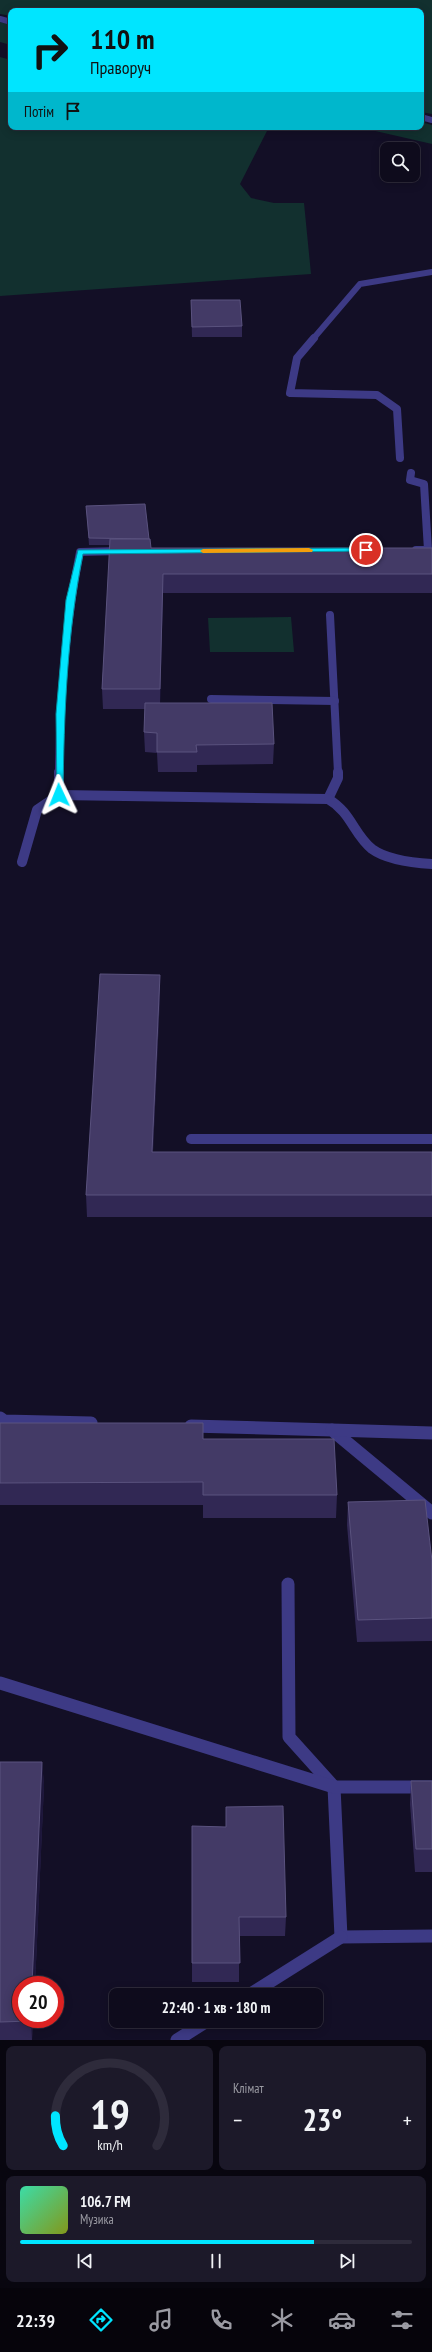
<!DOCTYPE html>
<html lang="uk">
<head>
<meta charset="utf-8">
<style>
  body { margin:0; font-family:"PT Sans Narrow",sans-serif; background:#1c1929; color:#f1f3f6; height:100vh; display:flex; flex-direction:column; font-size:15px; white-space:nowrap }
  * { box-sizing:border-box; margin:0 }
  p { font-size:13px; color:#9b9ba3 }
  .icon { flex:none; width:22px; height:22px; fill:none; stroke:currentColor; stroke-width:2; stroke-linecap:round; stroke-linejoin:round }
  .map { position:relative; height:2040px; overflow:hidden }
  .drawer { display:flex; flex-direction:column; gap:6px; padding:6px; background:#08060f; flex:1 }
  .drawer>* { flex:none }
  .banner { position:absolute; left:8px; top:8px; width:416px; height:122px; border-radius:8px; box-shadow:0 2px 10px #0003,0 0 0 1px #2e2b3b; background:#00e5ff; color:#111; overflow:hidden }
  .tools { position:absolute; left:380px; top:142px; display:grid; gap:8px }
  .tools a { display:grid; place-items:center; width:40px; height:40px; border-radius:8px; background:#0e0b1c; box-shadow:0 2px 10px #0003,0 0 0 1px #2e2b3b; font-size:20px }
  .speed { position:absolute; left:12px; top:1976px; display:flex; gap:8px; font-size:20px; font-weight:700; text-align:center }
  .speed>* { display:grid; place-content:center; width:52px; height:52px; border-radius:50%; background:#0e0b1c; box-shadow:0 2px 10px #0003,0 0 0 1px #2e2b3b; line-height:1 }
  .speed .limit { border:6px solid #d22; background:#fff; color:#111 }
  .pin { position:absolute; display:grid; place-items:center; width:34px; height:34px; color:#fff; margin:-17px; border:2px solid #fff; border-radius:50%; box-shadow:0 1px 4px #0007 }
  .me { position:absolute; width:44px; margin:-22px; rotate:358deg; stroke-linejoin:round; filter:drop-shadow(0 0 3px #0008) }
  .turn { display:flex; align-items:center; gap:14px; height:84px; padding:0 16px; font-size:18px }
  .turn .icon { width:52px; height:52px; stroke-width:2.5 }
  .turn b { display:block; font-size:28px; line-height:34px }
  .then { display:flex; align-items:center; height:38px; padding:0 16px; background:#0003; gap:8px; font-size:15px }
  .big { font-size:30px; font-weight:700; line-height:1.1 }
  .drawer .tile { flex:1; display:flex; flex-direction:column; justify-content:center; gap:6px; min-width:0; padding:0 14px; border-radius:8px; background:#1c1929 }
  .drawer .dial { align-items:center; gap:0 }
  .dial svg { height:104px; overflow:visible; fill:none; stroke:#2e2b3b; stroke-width:7; stroke-linecap:round; text-anchor:middle }
  .dial text { fill:#f1f3f6; stroke:none }
  .song { display:flex; align-items:center; gap:12px }
  .cover { width:48px; height:48px; border-radius:6px; background:linear-gradient(135deg,hsl(160 70% 55%),hsl(70 70% 35%)) }
  .played { height:4px; border-radius:2px; background:linear-gradient(90deg,#00e5ff 75%,#2e2b3b 75%) }
  .keys { display:flex; justify-content:space-around; direction:ltr }
  .heat { display:flex; justify-content:space-between; align-items:center; font-size:22px; direction:ltr }
  .drawer .tiles { flex:1; display:grid; gap:6px; grid-template-columns:1fr 1fr }
  .tile:last-child { grid-column:span 2 }
  .trip { position:absolute; left:109px; top:1988px; width:214px; height:40px; border-radius:8px; background:#0e0b1c; box-shadow:0 2px 10px #0003,0 0 0 1px #2e2b3b; font-weight:700; line-height:40px; text-align:center }
  .dock { display:flex; height:64px; justify-content:space-around; align-items:center; background:#06040b; color:#9b9ba3 }
  .dock .icon { width:28px; height:28px }
  .dock .active { color:#00e5ff }
  .dock b { font-size:18px; color:#f1f3f6 }
  .map>svg:first-child { display:block }
  .green { fill:#12302f }
  .lines { fill:none; stroke-linecap:round; stroke-linejoin:round }
  .service-far2 { stroke:#3d3a85; stroke-width:8 }
  .service-far1 { stroke:#3d3a85; stroke-width:10 }
  .service { stroke:#3d3a85; stroke-width:13 }
  .minor-far1 { stroke:#3d3a85; stroke-width:6 }
  .minor { stroke:#3d3a85; stroke-width:8 }
  .wall { fill:#312854 }
  .shaded-wall { fill:#1d163a }
  .building { fill:#433a66; stroke:#5a527e }
  .route { fill:#00e5ff; stroke:#0095a6 }
  .slow { fill:#f59e0b }
</style>
</head>
<body>
<div class="map">
<svg width="432" height="2040" viewBox="0 0 432 2040">
  <rect width="100%" height="100%" fill="#130f26"/>
  <!-- green -->
  <g class="green">
    <polygon points="0,0 432,0 432,114 421,112 421,11 11,11 11,16 0,14"/>
    <polygon points="0,22 11,25 11,45 0,42"/>
    <polygon points="0,57 11,60 11,127 269,127 240,184 251,198 274,203 304,203 311,274 0,296"/>
    <polygon points="421,122 432,125 432,144 358,127 421,127"/>
    <polygon points="291,617 294,652 210,652 208,618"/>
  </g>
  <g class="lines">
    <!-- service-far2 -->
    <g class="service-far2">
      <polyline points="411,473 410,480 424,484 428,550 416,550"/>
      <polyline points="330,615 338,773"/>
      <polyline points="211,699 335,701"/>
      <path d="M59,773C60,699 65,625 80,552L122,551"/>
    </g>
    <!-- service-far1 -->
    <g class="service-far1">
      <polyline points="59,795 59,772"/>
      <polyline points="328,799 338,778 338,772"/>
      <path d="M22,862L37,810L59,795L328,799C351,812 354,835 372,849C387,860 415,863 432,864"/>
      <polyline points="191,1139 432,1139"/>
    </g>
    <!-- service -->
    <g class="service">
      <polyline points="0,1418 4,1421 91,1423"/>
      <polyline points="191,1426 332,1430 432,1513"/>
      <polyline points="332,1430 432,1433"/>
      <polyline points="288,1584 289,1737 334,1787 341,1937 432,1936"/>
      <polyline points="0,1683 334,1787 432,1787"/>
      <polyline points="249,1995 341,1937"/>
      <polyline points="177,2040 207,2021"/>
    </g>
    <!-- minor-far1 -->
    <g class="minor-far1">
      <polyline points="0,19 11,22"/>
      <polyline points="421,117 432,120"/>
      <polyline points="313,339 360,284 432,272"/>
    </g>
    <!-- minor -->
    <polyline class="minor" points="314,338 297,358 290,393 377,395 397,409 400,458"/>
  </g>
  <!-- wall -->
  <g class="wall">
    <polygon points="191,300 242,326 242,337 192,337"/>
    <polygon points="86,506 149,539 151,548 432,548 432,593 163,593 160,703 274,744 273,764 197,765 197,772 158,772 157,753 145,752 144,732 145,709 103,709 102,689 110,545 89,545"/>
    <polygon points="160,975 160,996 153,1152 432,1152 432,1217 87,1217 86,1195"/>
    <polygon points="0,1423 203,1423 203,1439 337,1495 336,1518 203,1518 203,1505 0,1505"/>
    <polygon points="348,1502 432,1561 432,1641 357,1642 347,1525"/>
    <polygon points="0,1762 42,1762 44,1785 35,1985 21,1985 33,2019 32,2040 0,2040"/>
    <polygon points="411,1781 432,1781 432,1872 415,1872 410,1804"/>
    <polygon points="226,1807 286,1917 285,1936 239,1936 239,1982 192,1982 192,1826 226,1827"/>
  </g>
  <!-- shaded-wall -->
  <g class="shaded-wall">
    <polygon points="163,574 163,593 160,709 160,689"/>
    <polygon points="160,975 160,996 152,1174 152,1152"/>
    <polygon points="42,1762 44,1785 35,1985 32,1985"/>
    <polygon points="31,2019 33,2019 32,2040"/>
  </g>
  <!-- building -->
  <g class="building">
    <polygon points="191,300 240,300 242,326 192,327"/>
    <polygon points="145,504 149,539 89,538 86,506"/>
    <polygon points="110,539 150,539 151,548 432,548 432,574 163,574 160,689 102,689"/>
    <polygon points="145,703 272,703 274,744 196,745 197,752 157,752 157,733 144,732"/>
    <polygon points="100,974 160,975 152,1152 432,1152 432,1195 86,1195"/>
    <polygon points="0,1423 203,1423 203,1439 334,1439 337,1495 203,1495 203,1482 0,1483"/>
    <polygon points="425,1500 432,1561 432,1618 358,1620 348,1502"/>
    <polygon points="0,1762 42,1762 32,1985 21,1985 21,2019 31,2019 31,2021 0,2022"/>
    <polygon points="411,1781 432,1781 432,1849 416,1849"/>
    <polygon points="283,1806 286,1917 239,1917 240,1963 192,1963 192,1826 226,1827 226,1807"/>
  </g>
  <!-- route -->
  <path class="route" d="M366,548H369V551L83,554C67,633 64,714 63,795L57,797L56,714L66,600L78,550Z"/>
  <!-- slow -->
  <polygon class="slow" points="309,548 313,550 312,552 203,553 200,551 203,549"/>
</svg>
<div class="tools">
<a><svg class="icon" aria-label="search" viewBox="0 0 24 24"><circle cx="10" cy="10" r="6"/><path d="M15 15l6 6"/></svg></a>
</div>
<div class="speed"><div class="limit">20</div></div>
<div class="pin" style="left:366px;top:550px;background:#d93025"><svg class="icon" aria-label="arrive" viewBox="0 0 24 24"><path d="M6 21V4h12l-3 4 3 4H6"/></svg></div>
<svg class="me" style="left:59px;top:795px" viewBox="-20 -20 40 40"><path d="M0-17L14 15 0 8-14 15z" fill="#00e5ff" stroke="#fff" stroke-width="4"/></svg>
<div class="trip">22:40 · 1 хв · 180 m</div>
<div class="banner">
<div class="turn"><svg class="icon" aria-label="right" viewBox="0 0 24 24"><path d="M7 20v-9h11M14 6l5 5-5 5"/></svg><div><b>110 m</b>Праворуч</div></div>
<div class="then">Потім<svg class="icon" aria-label="arrive" viewBox="0 0 24 24"><path d="M6 21V4h12l-3 4 3 4H6"/></svg></div>
</div>
</div>
<section class="drawer">
<div class="tiles">
<div class="tile dial"><svg viewBox="0 0 100 80">
<path d="M14 69A42 42 0 1 1 86 69"/>
<path d="M14 69A42 42 0 0 1 8 46" stroke="#00e5ff"/>
<text x="50" y="56" font-size="32" font-weight="700">19</text>
<text x="50" y="72" font-size="11">km/h</text>
</svg></div>
<div class="tile"><p>Клімат</p>
<div class="heat"><a>−</a><b class="big">23°</b><a>+</a></div>
</div>
<div class="tile">
<div class="song"><i class="cover"></i><div><b>106.7 FM</b><p>Музика</p></div></div>
<div class="played"></div>
<div class="keys"><svg class="icon" aria-label="previous" viewBox="0 0 24 24"><path d="M18 5L8 12l10 7zM5 5v14"/></svg><svg class="icon" aria-label="pause" viewBox="0 0 24 24"><path d="M8 5v14M16 5v14"/></svg><svg class="icon" aria-label="next" viewBox="0 0 24 24"><path d="M6 5l10 7-10 7zM19 5v14"/></svg></div>
</div>
</div>
</section>
<nav class="dock">
<b>22:39</b>
<svg class="icon active" aria-label="directions" viewBox="0 0 24 24"><path d="M12 3l9 9-9 9-9-9zM9 14v-3h6M13 9l2 2-2 2"/></svg>
<svg class="icon" aria-label="music" viewBox="0 0 24 24"><path d="M9 18V5l10-2v13"/><circle cx="6" cy="18" r="3"/><circle cx="16" cy="16" r="3"/></svg>
<svg class="icon" aria-label="phone" viewBox="0 0 24 24"><path d="M5 4h4l2 5-3 2q2 4 5 5l2-3 5 2v4C11 20 4 13 5 4z"/></svg>
<svg class="icon" aria-label="climate" viewBox="0 0 24 24"><path d="M12 3v18M4 7l16 10M4 17L20 7"/></svg>
<svg class="icon" aria-label="car" viewBox="0 0 24 24"><path d="M5 17H2v-5l4-1 3-4h7l3 4 3 1v5h-3M9 17h6M6 11h13"/><circle cx="7" cy="17" r="2"/><circle cx="17" cy="17" r="2"/></svg>
<svg class="icon" aria-label="filters" viewBox="0 0 24 24"><path d="M4 7h16M4 17h16"/><circle cx="9" cy="7" r="2"/><circle cx="15" cy="17" r="2"/></svg>
</nav>
</body>
</html>
